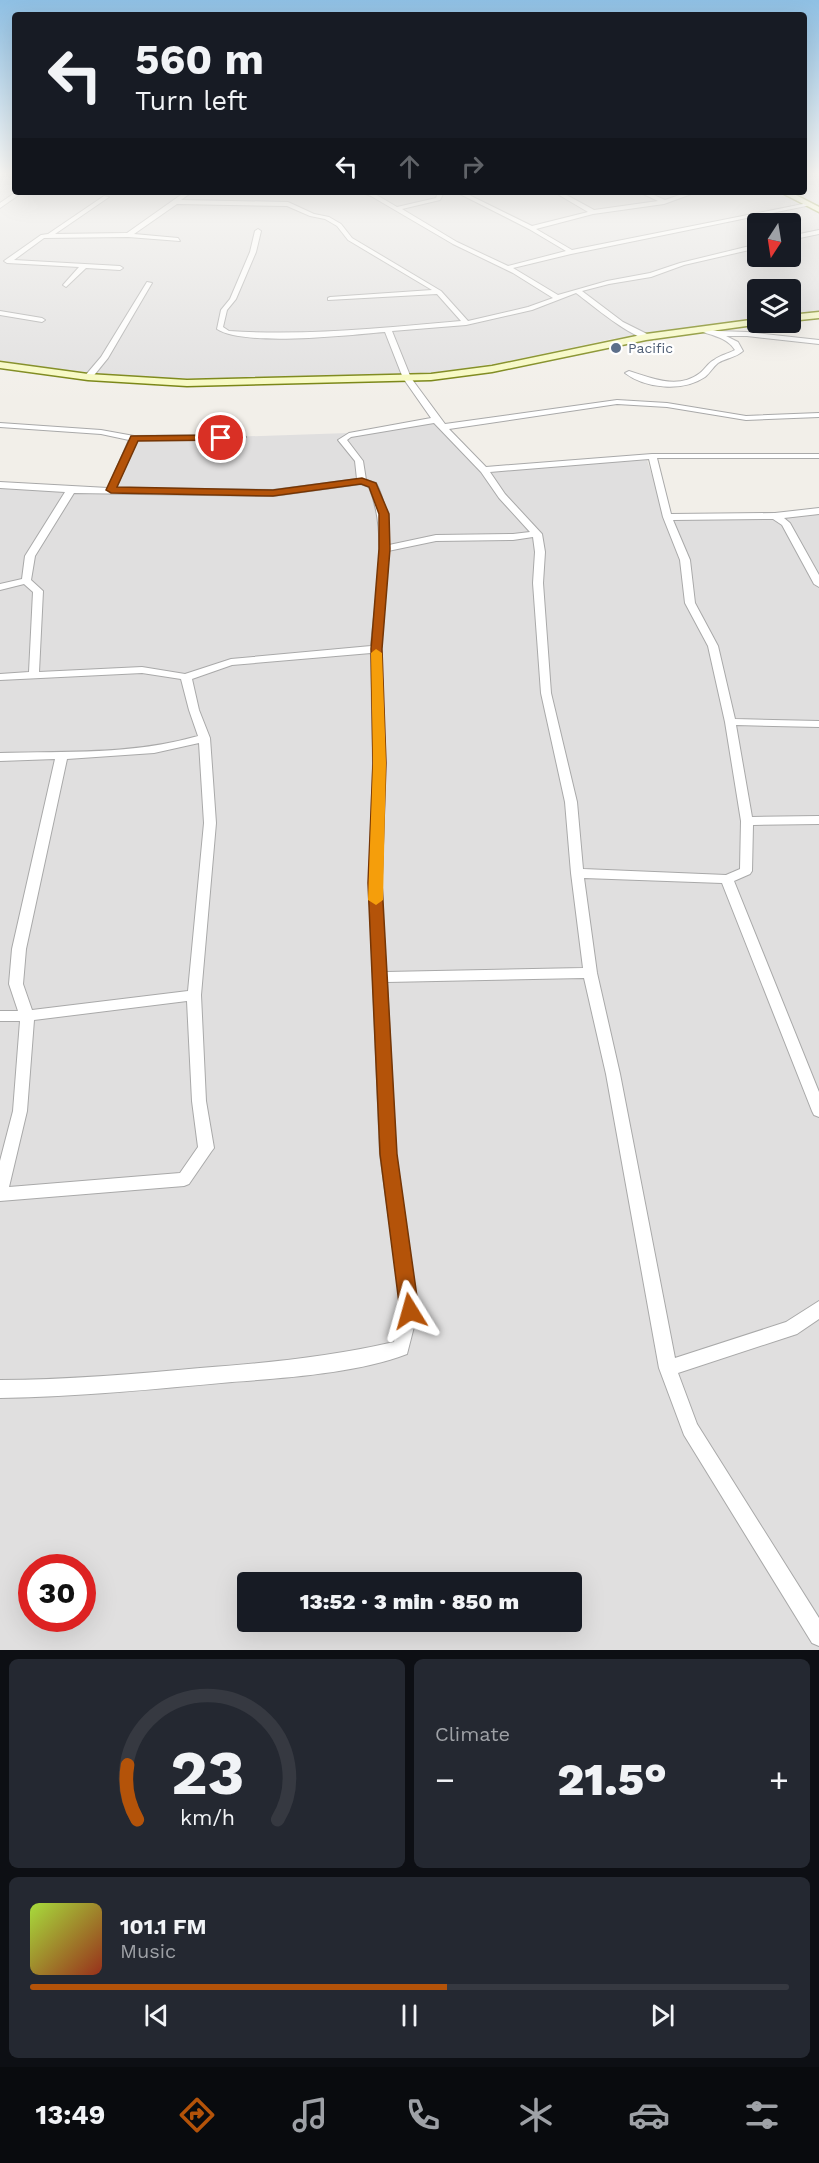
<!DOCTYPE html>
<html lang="en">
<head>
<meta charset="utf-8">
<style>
  body { margin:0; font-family:"Work Sans",sans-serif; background:#242831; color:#f1f3f6; height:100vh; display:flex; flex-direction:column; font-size:22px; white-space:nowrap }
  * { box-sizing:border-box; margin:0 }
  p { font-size:20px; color:#9ea1a6 }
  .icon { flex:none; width:33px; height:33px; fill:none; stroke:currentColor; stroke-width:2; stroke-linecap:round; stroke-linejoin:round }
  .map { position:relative; height:1650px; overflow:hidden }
  .sheet { display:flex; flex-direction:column; gap:9px; padding:9px; background:#0d0f14; flex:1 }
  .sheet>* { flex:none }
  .top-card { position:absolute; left:12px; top:12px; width:795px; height:183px; border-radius:6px; box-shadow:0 6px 24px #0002; background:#171b24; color:#f1f3f6; overflow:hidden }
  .needle { width:39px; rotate:192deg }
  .tools { position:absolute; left:747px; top:213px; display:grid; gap:12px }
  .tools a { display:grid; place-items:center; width:54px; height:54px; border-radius:6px; background:#171b24; box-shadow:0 6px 24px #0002; font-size:30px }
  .speed { position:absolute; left:18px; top:1554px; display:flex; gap:12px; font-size:30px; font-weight:700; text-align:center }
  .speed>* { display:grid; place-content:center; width:78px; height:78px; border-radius:50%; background:#171b24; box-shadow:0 6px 24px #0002; line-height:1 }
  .speed .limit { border:9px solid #d22; background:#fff; color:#111 }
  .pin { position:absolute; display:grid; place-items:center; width:51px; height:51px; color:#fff; margin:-26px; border:3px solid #fff; border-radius:50%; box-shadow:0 2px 6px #0007 }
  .me { position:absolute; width:66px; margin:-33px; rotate:352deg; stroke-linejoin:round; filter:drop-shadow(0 0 4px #0008) }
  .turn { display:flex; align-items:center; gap:21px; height:126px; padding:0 24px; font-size:27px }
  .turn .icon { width:78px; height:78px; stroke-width:2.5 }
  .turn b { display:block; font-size:42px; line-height:51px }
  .lanes { display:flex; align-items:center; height:57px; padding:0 24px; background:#0003; justify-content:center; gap:30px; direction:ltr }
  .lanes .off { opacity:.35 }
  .big { font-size:45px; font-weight:800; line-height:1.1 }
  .sheet .card { flex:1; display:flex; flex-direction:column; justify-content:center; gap:9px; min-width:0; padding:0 21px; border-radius:9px; background:#242831 }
  .sheet .dial { align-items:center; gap:0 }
  .dial svg { height:156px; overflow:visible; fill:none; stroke:#363941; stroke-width:7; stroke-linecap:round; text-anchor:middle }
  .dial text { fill:#f1f3f6; stroke:none }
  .song { display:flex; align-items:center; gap:18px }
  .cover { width:72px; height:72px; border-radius:9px; background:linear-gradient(135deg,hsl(80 70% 55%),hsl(10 70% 35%)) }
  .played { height:6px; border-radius:3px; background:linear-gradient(90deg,#b45309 55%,#363941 55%) }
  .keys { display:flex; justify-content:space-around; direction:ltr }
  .heat { display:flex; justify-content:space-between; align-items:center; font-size:33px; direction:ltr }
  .sheet .tiles { flex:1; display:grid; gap:9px; grid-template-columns:1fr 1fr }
  .card:last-child { grid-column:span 2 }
  .trip { position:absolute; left:237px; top:1572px; width:345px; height:60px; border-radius:6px; background:#171b24; box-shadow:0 6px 24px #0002; font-weight:800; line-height:60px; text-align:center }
  .menu { display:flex; height:96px; justify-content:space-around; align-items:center; background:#090b0e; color:#9ea1a6 }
  .menu .icon { width:42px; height:42px }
  .menu .current { color:#b45309 }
  .menu b { font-size:27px; color:#f1f3f6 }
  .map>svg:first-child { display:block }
  .residential { fill:#e0dfdf; fill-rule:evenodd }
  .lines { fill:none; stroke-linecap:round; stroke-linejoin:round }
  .street-casing { stroke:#a9a9a9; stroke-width:2 }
  .secondary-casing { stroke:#707d05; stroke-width:3 }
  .street { fill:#fff; fill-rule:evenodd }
  .secondary { fill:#f7fabf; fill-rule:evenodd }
  .route { fill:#b45309; stroke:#753606; stroke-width:1.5 }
  .slow { fill:#f59e0b }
  .service-dot { fill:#5c6f8a; stroke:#fff; stroke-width:2 }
  .labels { text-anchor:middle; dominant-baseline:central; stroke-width:4.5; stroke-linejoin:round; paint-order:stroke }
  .far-service-label { font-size:14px; fill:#4e5e75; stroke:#fff; text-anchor:start }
</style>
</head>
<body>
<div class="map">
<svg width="819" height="1650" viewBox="0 0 819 1650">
  <rect width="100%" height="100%" fill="#f2efe9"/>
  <!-- residential -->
  <g class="residential">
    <path d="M0,172H15V192H804V172H819V311L791,315L790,290H758L757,319L612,339L505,362L432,373L291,378H143L35,367L0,360ZM758,224H790V256H758Z"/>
    <path d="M432,421L488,468L647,460L666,517L819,513V1650H0V487L108,490L139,440L348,433ZM32,1568H82V1618H32ZM248,1582H572V1622H248Z"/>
  </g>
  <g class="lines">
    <defs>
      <g id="street">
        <polygon points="16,192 23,192 0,208 0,203"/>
        <path d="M185,192H192L181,200L288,202L314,214L329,217L341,224L352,238L441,291L468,321L528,307L553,298L513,273L453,244L371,196L360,192L375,194L397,207L436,198L438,192H444L440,200L402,209L457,242L508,266L566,251L529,229L456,192H463L532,226L588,212L554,192H561L594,210L658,201L639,192H647L665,200L688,192H697L664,204L593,214L536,229L572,250L808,203L811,205L571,254L513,268L558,295L607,281L650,273L680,263L758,244V248L684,265L651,277L609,284L582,291L623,322L649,335V339C632,339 591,304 576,293L532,310L466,325L392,331L411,378L445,424L617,400L667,403L746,416L819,413V417L746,420L667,407L617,404L449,429L486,467L652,454H819V458H657L671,514L775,513L819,508V514L784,518L790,523L819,575V587L814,584L782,525L773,519L673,520L690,560L695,603L718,646L735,719L819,721V727L736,725L752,817L819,816V824L753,825L752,871L750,874L734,881L819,1092V1117L814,1115L812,1111L722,883L584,878L597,973L620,1074L675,1358L786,1322L819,1301V1319L797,1334L678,1373L697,1424L819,1618V1646L812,1643L684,1435L659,1368L606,1074L584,978L387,982L396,1154L418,1311L407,1354C358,1373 285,1378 232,1382C155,1389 78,1397 0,1398V1380C67,1380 133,1374 200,1368C265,1363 330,1357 394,1342L402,1311L380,1154L369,883L373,763L371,653L232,665L192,679L199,710L210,738L216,823L201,995L206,1101L214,1148L211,1152L189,1184L184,1186L0,1201V1161L13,1111L20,1021H0V1011H18L9,984L12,949L55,759L0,761V753C66,751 132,755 198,736L189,710L181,679L142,673L0,680V674L29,672L33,592L24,584L0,590V584L22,579L25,556L65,492L0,488V482L108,488L129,440L101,434L0,427V423L101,430L134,436L242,435L246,437L242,439L137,440L116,488L273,490L357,479L355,461L338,440L349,433L431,418L403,378L385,332C349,335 244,347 217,329L221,310L230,299L250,252L255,231L258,229L261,231L256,252L236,299L227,310L223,327L229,331C307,336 383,328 461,321L437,294L328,300V298L330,297L432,290L348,240L337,226L325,219L310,216L287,206L177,204L134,234L178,238L180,241L128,237L44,238L14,260L120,266L123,268L120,270L86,268L66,287L63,285L79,267L7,263L4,261L41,235L48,234L104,196L109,197L55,234L127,233ZM434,423L481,472L499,498L530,532L513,534L436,535L389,545C388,524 386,502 376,483L366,480L363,461L347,440L351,437ZM649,459L663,517L680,560L685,603L708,646L725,722L741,821L740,869L726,875L583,869L577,802L551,693L543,583L545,552L542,534L505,494L490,472ZM361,484L369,487C389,534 375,596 371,646L231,659L185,674L142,667L39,672L43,591L31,580L35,556L74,493L273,496ZM533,537L535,552L533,583L541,693L565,802L571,873L583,968L386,972L381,883L385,763L381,649L388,551L436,541L513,540ZM199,743L204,823L188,991L32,1010L23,984L26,949L67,759L154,753ZM187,1001L192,1101L198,1147L180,1173L9,1187L27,1111L34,1020Z"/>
        <polygon points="819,230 819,234 790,240 790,236"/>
        <polygon points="147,282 152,283 108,358 91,379 85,379 84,377 101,357"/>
        <polygon points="0,311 42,318 45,320 42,322 0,315"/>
        <path d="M699,327L717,331L747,332L819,340V344L747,336H726L738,342L743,351C735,358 726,358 718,363C713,367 710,373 705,377C683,392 646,389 625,373L629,371C652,378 678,390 700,373C705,369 708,363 714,360C720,355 728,354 735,350C727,337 710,335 697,330V328Z"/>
      </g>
      <g id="secondary">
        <polygon points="780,192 790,192 819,207 819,212"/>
        <polygon points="819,312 819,318 790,321 790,315"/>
        <polygon points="758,319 758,322 762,322 761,324 646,340 492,372 431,380 187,386 88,380 0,368 0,362 88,374 187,380 431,374 492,366 646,334"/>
      </g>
    </defs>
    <!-- street casing -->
    <use href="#street" class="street-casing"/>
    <!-- secondary casing -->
    <use href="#secondary" class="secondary-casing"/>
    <!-- street -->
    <use href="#street" class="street"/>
    <!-- secondary -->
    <use href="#secondary" class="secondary"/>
  </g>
  <!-- sky -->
  <linearGradient id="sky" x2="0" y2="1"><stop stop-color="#8fc0e4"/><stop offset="0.43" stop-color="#f9f8f5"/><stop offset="1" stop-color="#f9f8f5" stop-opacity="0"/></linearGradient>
  <rect width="819" height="403" fill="url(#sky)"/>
  <!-- route -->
  <polygon class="route" points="221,435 224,436 224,440 138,441 117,487 273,490 362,478 376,483 389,514 390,549 382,649 386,763 382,883 397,1154 419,1311 416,1317 410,1319 403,1317 400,1311 380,1154 368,883 373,763 371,649 379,549 379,514 369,487 361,484 273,496 111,493 106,490 131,436"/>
  <!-- slow -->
  <polygon class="slow" points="376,649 382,653 386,763 383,900 376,905 368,900 373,763 371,653"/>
  <!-- markers -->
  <circle class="service-dot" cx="616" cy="348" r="6"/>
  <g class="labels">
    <!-- far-service labels -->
    <g class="far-service-label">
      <text x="628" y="348">Pacific</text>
    </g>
  </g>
</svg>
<div class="tools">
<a><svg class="needle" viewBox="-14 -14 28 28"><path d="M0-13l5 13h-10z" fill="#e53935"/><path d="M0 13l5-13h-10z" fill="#9ea1a6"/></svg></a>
<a><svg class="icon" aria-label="layers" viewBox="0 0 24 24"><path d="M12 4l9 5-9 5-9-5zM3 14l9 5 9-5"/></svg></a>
</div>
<div class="speed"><div class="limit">30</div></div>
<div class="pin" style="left:221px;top:438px;background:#d93025"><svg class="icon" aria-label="arrive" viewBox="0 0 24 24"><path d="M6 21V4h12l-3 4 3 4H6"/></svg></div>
<svg class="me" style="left:410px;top:1311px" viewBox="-20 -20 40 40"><path d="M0-17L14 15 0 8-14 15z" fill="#b45309" stroke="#fff" stroke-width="4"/></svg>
<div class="trip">13:52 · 3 min · 850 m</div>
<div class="top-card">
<div class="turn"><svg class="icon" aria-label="left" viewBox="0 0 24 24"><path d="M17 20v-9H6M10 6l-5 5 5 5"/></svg><div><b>560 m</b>Turn left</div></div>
<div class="lanes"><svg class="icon" aria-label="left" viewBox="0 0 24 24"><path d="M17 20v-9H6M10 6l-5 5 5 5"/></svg><svg class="icon off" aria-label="ahead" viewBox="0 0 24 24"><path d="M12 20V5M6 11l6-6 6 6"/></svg><svg class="icon off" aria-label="right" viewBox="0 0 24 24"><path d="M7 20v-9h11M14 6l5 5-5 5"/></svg></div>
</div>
</div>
<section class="sheet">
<div class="tiles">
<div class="card dial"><svg viewBox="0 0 100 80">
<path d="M14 69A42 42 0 1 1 86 69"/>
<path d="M14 69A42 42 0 0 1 9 41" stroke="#b45309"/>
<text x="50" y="56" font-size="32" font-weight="700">23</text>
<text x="50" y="72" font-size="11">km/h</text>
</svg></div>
<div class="card"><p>Climate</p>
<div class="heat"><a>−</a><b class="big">21.5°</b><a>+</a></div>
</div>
<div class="card">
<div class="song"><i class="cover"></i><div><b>101.1 FM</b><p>Music</p></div></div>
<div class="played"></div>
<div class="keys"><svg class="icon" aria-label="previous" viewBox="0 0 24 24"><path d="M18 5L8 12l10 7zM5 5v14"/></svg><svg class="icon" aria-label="pause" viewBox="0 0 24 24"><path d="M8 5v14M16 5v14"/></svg><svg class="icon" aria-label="next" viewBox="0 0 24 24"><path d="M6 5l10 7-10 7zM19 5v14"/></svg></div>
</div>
</div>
</section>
<nav class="menu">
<b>13:49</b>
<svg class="icon current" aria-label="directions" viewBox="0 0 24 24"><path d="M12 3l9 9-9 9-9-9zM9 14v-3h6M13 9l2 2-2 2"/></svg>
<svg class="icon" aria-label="music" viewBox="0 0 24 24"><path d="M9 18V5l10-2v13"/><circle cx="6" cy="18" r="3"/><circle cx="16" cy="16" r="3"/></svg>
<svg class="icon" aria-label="phone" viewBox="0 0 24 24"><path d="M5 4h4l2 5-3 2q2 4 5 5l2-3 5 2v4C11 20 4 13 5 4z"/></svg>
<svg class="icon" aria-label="climate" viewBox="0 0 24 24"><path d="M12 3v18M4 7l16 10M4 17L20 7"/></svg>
<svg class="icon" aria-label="car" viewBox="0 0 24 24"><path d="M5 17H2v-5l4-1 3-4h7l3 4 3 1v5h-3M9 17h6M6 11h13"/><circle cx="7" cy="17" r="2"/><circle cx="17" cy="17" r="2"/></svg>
<svg class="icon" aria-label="filters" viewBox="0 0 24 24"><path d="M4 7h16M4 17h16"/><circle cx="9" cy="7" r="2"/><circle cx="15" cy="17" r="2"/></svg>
</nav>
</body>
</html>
